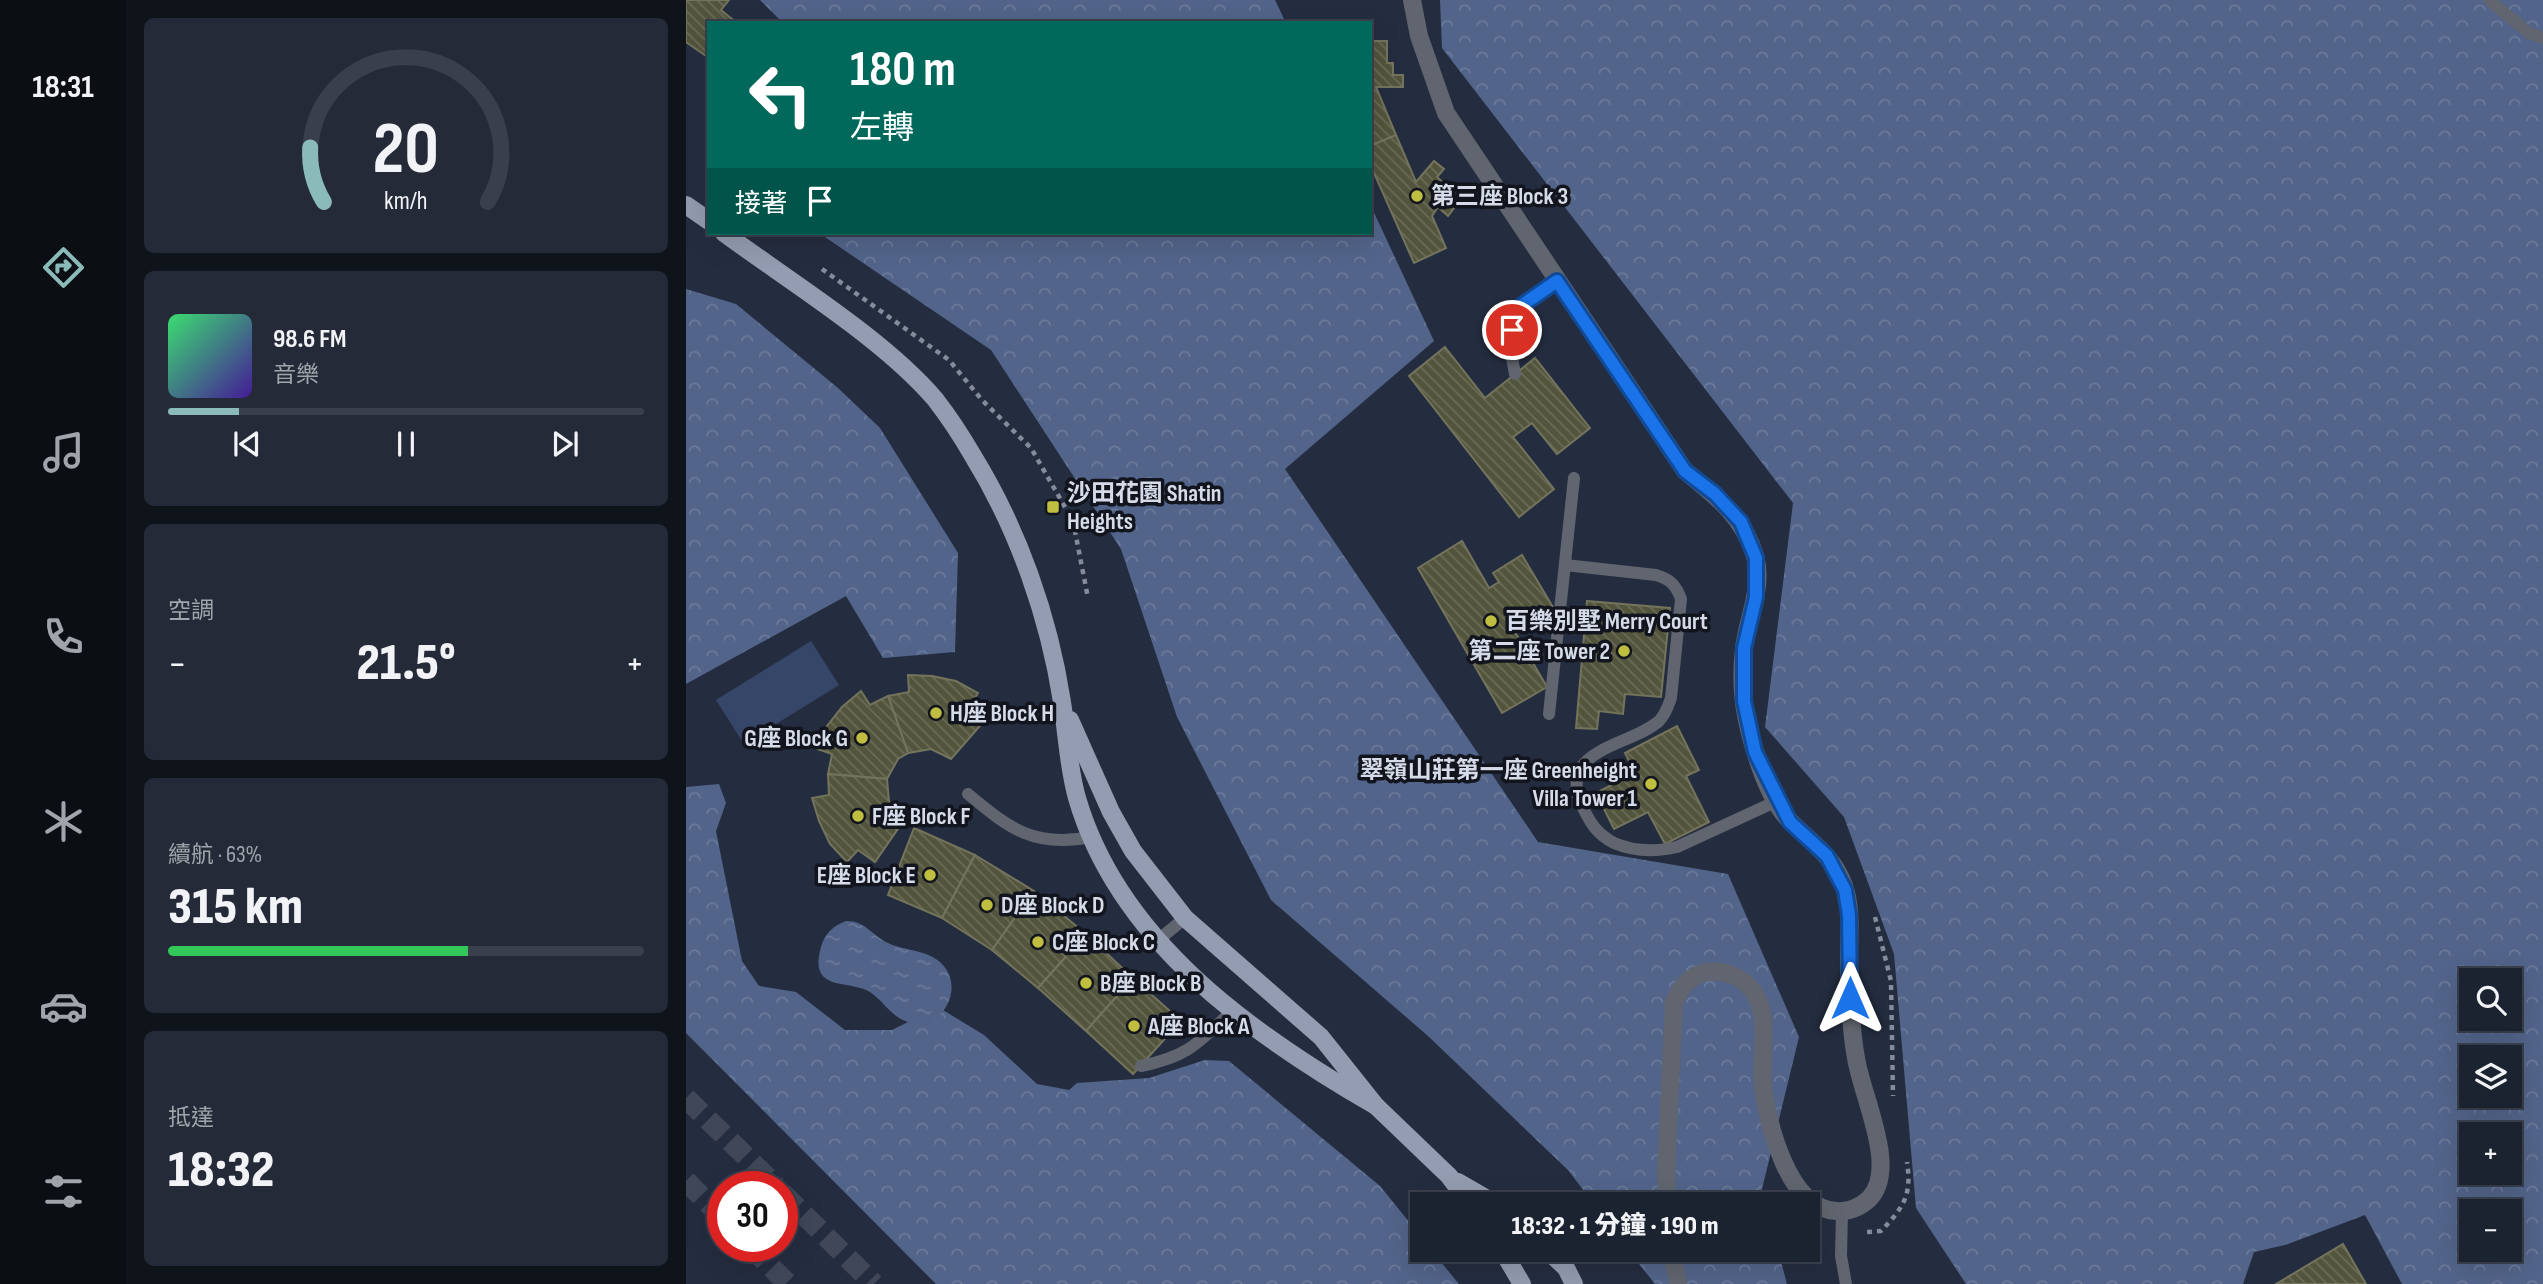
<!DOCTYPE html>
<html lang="zh-TW">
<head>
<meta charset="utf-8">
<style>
  body { margin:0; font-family:"Sofia Sans Condensed","Noto Sans TC",sans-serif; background:#242a38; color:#f1f3f6; height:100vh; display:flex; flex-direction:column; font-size:26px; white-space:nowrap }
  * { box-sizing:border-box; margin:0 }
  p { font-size:23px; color:#a0a4ab }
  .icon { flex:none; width:38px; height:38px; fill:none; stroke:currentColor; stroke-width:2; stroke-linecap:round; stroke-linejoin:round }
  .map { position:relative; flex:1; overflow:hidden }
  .sheet { display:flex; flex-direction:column; gap:18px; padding:18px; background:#0f131a; width:560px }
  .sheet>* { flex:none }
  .hud { position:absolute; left:21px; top:21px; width:665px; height:214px; border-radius:0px; box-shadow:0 7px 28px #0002,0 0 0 2px #393f4c; background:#00695c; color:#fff; overflow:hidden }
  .fabs { position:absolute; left:1773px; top:968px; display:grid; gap:14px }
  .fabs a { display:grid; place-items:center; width:63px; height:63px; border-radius:0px; background:#1b2230; box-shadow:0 7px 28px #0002,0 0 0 2px #393f4c; font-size:35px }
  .speed { position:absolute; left:21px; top:1171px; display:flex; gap:14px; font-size:35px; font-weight:700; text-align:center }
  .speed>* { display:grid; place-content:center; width:91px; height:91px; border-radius:50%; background:#1b2230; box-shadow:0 7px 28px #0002,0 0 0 2px #393f4c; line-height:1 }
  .speed .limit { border:10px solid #d22; background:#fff; color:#111 }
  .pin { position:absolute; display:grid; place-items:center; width:60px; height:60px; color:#fff; margin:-30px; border:4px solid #fff; border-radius:50%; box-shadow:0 2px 7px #0007 }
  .me { position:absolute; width:77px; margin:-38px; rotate:0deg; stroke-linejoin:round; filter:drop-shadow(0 0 5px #0008) }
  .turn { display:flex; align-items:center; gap:24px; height:147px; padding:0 28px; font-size:32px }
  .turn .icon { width:91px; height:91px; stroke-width:2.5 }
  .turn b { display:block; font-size:49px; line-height:60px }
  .then { display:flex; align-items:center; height:66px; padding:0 28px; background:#0003; gap:14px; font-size:26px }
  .big { font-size:52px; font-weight:800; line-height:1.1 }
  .sheet .card { flex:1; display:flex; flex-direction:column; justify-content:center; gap:10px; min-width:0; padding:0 24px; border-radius:10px; background:#242a38 }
  .sheet .dial { align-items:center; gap:0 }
  .dial svg { height:182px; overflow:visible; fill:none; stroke:#393f4c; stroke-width:7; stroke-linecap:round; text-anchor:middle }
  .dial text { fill:#f1f3f6; stroke:none }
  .song { display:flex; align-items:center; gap:21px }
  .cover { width:84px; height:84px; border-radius:10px; background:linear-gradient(135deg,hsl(140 70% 55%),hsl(260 70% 35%)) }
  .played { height:7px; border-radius:4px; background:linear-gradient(90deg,#8bbbb9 15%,#393f4c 15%) }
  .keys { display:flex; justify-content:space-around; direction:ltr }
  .heat { display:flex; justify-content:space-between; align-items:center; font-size:38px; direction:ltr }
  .charge { height:10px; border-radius:5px; background:linear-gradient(90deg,#34c759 63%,#393f4c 0) }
  .trip { position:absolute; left:724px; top:1192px; width:410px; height:70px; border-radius:0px; background:#1b2230; box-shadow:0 7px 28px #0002,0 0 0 2px #393f4c; font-weight:800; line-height:70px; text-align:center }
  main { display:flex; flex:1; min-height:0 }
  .tabs { display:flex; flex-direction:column; width:126px; justify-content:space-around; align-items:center; background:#0b0e13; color:#a0a4ab }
  .tabs .icon { width:49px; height:49px }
  .tabs .current { color:#8bbbb9 }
  .tabs b { font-size:32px; color:#f1f3f6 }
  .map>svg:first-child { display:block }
  .grass { fill:#364668 }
  .forest { fill:url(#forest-crowns); fill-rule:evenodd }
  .water { fill:url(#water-ripples) }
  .building { fill:url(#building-back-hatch); stroke:#73745b; stroke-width:2 }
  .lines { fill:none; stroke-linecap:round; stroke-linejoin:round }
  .highway-tunnel { stroke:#3f4759; stroke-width:21; stroke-dasharray:21 10; stroke-linecap:butt }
  .path { stroke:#848b9b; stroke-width:4.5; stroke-dasharray:5 5; stroke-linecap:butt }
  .lane { stroke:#61656f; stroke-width:12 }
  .street { stroke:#61656f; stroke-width:18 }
  .primary { stroke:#939cb0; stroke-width:18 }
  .route-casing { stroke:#114b97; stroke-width:18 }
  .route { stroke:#1a73e8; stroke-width:12 }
  .poi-dot { fill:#bfbe41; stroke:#12151e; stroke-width:2.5 }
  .labels { text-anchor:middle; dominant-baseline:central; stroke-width:7; stroke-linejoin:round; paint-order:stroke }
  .poi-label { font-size:24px; font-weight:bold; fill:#d5dbe8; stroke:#12151e; text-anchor:start }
</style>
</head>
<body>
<main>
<nav class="tabs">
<b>18:31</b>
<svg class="icon current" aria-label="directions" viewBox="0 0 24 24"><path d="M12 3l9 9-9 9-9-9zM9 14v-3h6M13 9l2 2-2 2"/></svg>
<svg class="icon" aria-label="music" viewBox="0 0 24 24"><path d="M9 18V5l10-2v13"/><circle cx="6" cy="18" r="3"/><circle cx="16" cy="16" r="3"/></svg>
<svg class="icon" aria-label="phone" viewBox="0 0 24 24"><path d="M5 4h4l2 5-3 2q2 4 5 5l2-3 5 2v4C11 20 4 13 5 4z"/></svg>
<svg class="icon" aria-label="climate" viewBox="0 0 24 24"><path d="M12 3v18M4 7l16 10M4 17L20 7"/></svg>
<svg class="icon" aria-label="car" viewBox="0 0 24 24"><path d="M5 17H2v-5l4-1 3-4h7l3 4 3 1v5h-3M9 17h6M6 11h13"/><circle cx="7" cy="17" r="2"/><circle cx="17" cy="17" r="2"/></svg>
<svg class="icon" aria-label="filters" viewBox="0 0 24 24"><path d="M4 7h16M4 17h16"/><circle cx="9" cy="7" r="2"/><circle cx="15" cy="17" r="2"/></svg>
</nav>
<section class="sheet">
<div class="card dial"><svg viewBox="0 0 100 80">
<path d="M14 69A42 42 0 1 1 86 69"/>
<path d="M14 69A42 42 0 0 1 8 45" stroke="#8bbbb9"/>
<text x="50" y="56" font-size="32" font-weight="700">20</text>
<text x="50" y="72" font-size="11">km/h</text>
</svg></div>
<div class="card">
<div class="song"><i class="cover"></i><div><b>98.6 FM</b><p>音樂</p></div></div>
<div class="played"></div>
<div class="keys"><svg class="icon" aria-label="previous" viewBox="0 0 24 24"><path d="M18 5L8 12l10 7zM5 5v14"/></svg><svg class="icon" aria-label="pause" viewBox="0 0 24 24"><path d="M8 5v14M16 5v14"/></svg><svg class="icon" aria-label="next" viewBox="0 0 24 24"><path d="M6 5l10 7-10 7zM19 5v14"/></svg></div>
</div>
<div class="card"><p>空調</p>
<div class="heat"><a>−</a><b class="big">21.5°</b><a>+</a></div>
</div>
<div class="card"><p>續航 · 63%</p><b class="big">315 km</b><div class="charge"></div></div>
<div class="card"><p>抵達</p><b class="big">18:32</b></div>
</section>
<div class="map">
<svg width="1857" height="1284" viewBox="0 0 1857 1284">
  <defs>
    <pattern id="forest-crowns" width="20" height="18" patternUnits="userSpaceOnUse" patternTransform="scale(1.75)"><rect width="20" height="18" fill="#52648a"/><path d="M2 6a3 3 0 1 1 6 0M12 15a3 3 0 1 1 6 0" fill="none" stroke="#6a7a9a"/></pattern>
    <pattern id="water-ripples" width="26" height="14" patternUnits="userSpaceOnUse" patternTransform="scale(1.75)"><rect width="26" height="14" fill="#52638a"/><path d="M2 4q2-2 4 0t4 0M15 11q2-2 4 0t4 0" fill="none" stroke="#6a799a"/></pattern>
    <pattern id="building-back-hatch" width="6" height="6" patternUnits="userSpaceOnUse" patternTransform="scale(1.75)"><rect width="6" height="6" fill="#53543c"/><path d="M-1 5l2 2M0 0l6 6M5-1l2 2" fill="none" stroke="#6b6c58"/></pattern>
  </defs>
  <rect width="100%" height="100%" fill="#242d40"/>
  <!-- grass -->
  <polygon class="grass" points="125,641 153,685 58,744 30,700"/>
  <!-- forest -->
  <g class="forest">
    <polygon points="74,0 589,0 600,23 97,23"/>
    <path d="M754,0H1857V1284H1716L1679,1215L1599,1245L1568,1252L1557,1284H1280L1230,1208L1208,954L1158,817L1079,727L1107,503L756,48ZM1785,980H1824V1018H1785ZM1785,1057H1824V1096H1785ZM1785,1134H1824V1172H1785ZM1785,1211H1824V1250H1785Z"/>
    <polygon points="684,204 748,341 599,469 852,842 1042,874 1113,1037 1076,1189 1080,1204 908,1204 882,1170 742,1036 585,900 491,717 435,549 305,350 133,233 684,233"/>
    <polygon points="0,289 50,304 152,388 194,428 272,553 269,652 197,658 160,596 0,684"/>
    <polygon points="33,784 40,803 30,831 56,961 73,986 110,992 159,1030 206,1030 252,1007 298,1035 351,1084 383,1090 391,1083 463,1078 519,1060 543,1061 694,1186 737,1239 737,1250 745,1250 773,1284 250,1284 0,1033 0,787"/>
    <polygon points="942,1250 1092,1250 1101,1284 969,1284"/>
  </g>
  <!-- water -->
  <path class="water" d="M160,921C180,921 185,935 202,943C219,951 243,950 256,964C280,989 255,1032 222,1022C205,1017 198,1001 184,992C162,979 122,993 135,947C139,933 147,926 160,921Z"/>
  <!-- building -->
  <g class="building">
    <polygon points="0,0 43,0 35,10 51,23 23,23 23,58 0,42"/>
    <polygon points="685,41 701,41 701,63 707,63 707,75 717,75 717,87 690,87 710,135 684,146"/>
    <polygon points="710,135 730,182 748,161 758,169 751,177 760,185 756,190 772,203 762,216 752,207 746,216 760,248 728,263 684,164 684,146"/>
    <polygon points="759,347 799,398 849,358 904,428 871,454 846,423 827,437 868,489 833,517 723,376"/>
    <polygon points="776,541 803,588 813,582 807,573 836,555 868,609 829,632 861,687 816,713 732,568"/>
    <polygon points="901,601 984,608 975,697 939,694 937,714 913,711 911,729 890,728"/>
    <polygon points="222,675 246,676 270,681 292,693 283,707 299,720 265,759 245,749 222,753 202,696 223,692"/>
    <polygon points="175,691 184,705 202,696 222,753 212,759 201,779 142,774 146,754 131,749 141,726 156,707"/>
    <polygon points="991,726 1013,770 1000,776 1023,822 979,844 962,812 928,829 910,793 949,773 939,753"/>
    <polygon points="142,774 201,779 203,802 218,820 189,862 172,850 161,862 144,844 133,821 126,798 143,795"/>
    <polygon points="228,828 289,855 256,918 202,895"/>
    <polygon points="289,855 348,891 306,950 256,918"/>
    <polygon points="348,891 400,934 352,988 306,950"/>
    <polygon points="400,934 447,978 400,1031 352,988"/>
    <polygon points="447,978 495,1021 447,1074 400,1031"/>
    <polygon points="1657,1244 1680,1284 1590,1284"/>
  </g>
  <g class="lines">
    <!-- highway-tunnel -->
    <g class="highway-tunnel">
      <polyline points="0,1098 90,1186"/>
      <polyline points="0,1181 37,1218"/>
      <polyline points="96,1193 188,1284"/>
      <polyline points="64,1246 102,1284"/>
    </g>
    <!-- path -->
    <g class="path">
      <polyline points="136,269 263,360 296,400 345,448 387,521 402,598"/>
      <polyline points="1189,917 1205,981 1207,1096"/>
      <polyline points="1124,1228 1132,1249"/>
      <path d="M1181,1232L1195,1231C1218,1207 1226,1195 1221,1162"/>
    </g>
    <!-- lane -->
    <g class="lane">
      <polyline points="1803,0 1843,33 1857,38"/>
      <path d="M829,374C825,355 820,324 833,307C842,297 860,289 871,281"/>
      <path d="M879,565L970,575C984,579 990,585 995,599L985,698C982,706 980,714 973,721C944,747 868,748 897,808C905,824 911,834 928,843C949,852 969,852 991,847L1091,801"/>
      <polyline points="863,714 888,478"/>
      <path d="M282,794C324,829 348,848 405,837"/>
      <polyline points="471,941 499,918"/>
      <path d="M455,1066C504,1056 513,1042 548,1009"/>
      <polyline points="1156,1211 1155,1256 1160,1284"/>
    </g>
    <!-- street -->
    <g class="street">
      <path d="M726,0L733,36L760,113L999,471C1029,495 1058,517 1069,556C1078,587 1061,619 1058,649C1056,666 1056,686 1058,703C1063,737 1080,799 1106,823C1127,844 1148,857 1158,886C1166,909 1163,934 1163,957C1164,991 1164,1025 1170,1058C1176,1097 1213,1169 1183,1199C1173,1208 1163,1212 1150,1211C1102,1209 1082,1124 1077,1086C1074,1059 1083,1022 1071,998C1063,980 1041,969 1022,972C1004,975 995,986 988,1002L980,1172L981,1204"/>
      <polyline points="986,1250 992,1284"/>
    </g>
    <!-- primary -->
    <g class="primary">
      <polyline points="0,205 23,221"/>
      <path d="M38,233C103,281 198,339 249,399C263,417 276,437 287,456C332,529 363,617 376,702C381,734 382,766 391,798C433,942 567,1035 690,1106"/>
      <polyline points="384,720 425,812 447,851 499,918 635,1037 690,1106 763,1176 784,1204"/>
      <polyline points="772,1182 810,1204"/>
      <polyline points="816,1250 836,1284"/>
      <polyline points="861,1250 880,1268 888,1284"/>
    </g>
  </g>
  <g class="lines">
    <defs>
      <polyline id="route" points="826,330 832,308 871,281 999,471 1029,494 1055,522 1070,558 1070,597 1058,648 1058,701 1069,752 1104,822 1141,856 1159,890 1163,915 1164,998"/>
    </defs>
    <!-- route casing -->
    <use href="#route" class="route-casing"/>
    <!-- route -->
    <use href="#route" class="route"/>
  </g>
  <!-- markers -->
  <g class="poi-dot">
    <circle cx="731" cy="196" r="7"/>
    <rect x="360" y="500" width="14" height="14" rx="3.5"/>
    <circle cx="805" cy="621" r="7"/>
    <circle cx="938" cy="651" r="7"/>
    <circle cx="250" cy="713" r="7"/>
    <circle cx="176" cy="738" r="7"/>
    <circle cx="965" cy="784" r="7"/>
    <circle cx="172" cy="816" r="7"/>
    <circle cx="244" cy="875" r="7"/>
    <circle cx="301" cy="905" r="7"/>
    <circle cx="352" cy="942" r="7"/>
    <circle cx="400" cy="983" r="7"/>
    <circle cx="448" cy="1026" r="7"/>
  </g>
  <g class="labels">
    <!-- poi labels -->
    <g class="poi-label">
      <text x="745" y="196">第三座 Block 3</text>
      <text x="381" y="493">沙田花園 Shatin<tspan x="381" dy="28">Heights</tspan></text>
      <text x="819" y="621">百樂別墅 Merry Court</text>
      <text x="924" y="651" text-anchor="end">第二座 Tower 2</text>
      <text x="264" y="713">H座 Block H</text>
      <text x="162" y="738" text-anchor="end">G座 Block G</text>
      <text x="951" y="770" text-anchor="end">翠嶺山莊第一座 Greenheight<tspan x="951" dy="28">Villa Tower 1</tspan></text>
      <text x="186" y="816">F座 Block F</text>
      <text x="230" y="875" text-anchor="end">E座 Block E</text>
      <text x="315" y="905">D座 Block D</text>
      <text x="366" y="942">C座 Block C</text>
      <text x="414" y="983">B座 Block B</text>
      <text x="462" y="1026">A座 Block A</text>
    </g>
  </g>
</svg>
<div class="fabs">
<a><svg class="icon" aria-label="search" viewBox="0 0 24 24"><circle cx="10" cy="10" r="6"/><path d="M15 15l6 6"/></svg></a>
<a><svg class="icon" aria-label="layers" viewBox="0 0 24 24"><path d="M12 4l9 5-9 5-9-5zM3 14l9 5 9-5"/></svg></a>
<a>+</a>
<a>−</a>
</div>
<div class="speed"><div class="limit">30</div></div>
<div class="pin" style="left:826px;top:330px;background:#d93025"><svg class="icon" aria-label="arrive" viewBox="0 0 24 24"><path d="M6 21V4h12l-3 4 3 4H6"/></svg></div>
<svg class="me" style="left:1164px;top:998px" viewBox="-20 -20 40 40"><path d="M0-17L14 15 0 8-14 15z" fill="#1a73e8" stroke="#fff" stroke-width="4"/></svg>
<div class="trip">18:32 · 1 分鐘 · 190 m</div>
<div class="hud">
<div class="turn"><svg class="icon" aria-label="left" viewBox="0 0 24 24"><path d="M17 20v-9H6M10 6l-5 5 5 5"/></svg><div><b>180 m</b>左轉</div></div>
<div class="then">接著<svg class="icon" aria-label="arrive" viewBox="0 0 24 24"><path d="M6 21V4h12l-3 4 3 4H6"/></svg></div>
</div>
</div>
</main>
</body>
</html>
